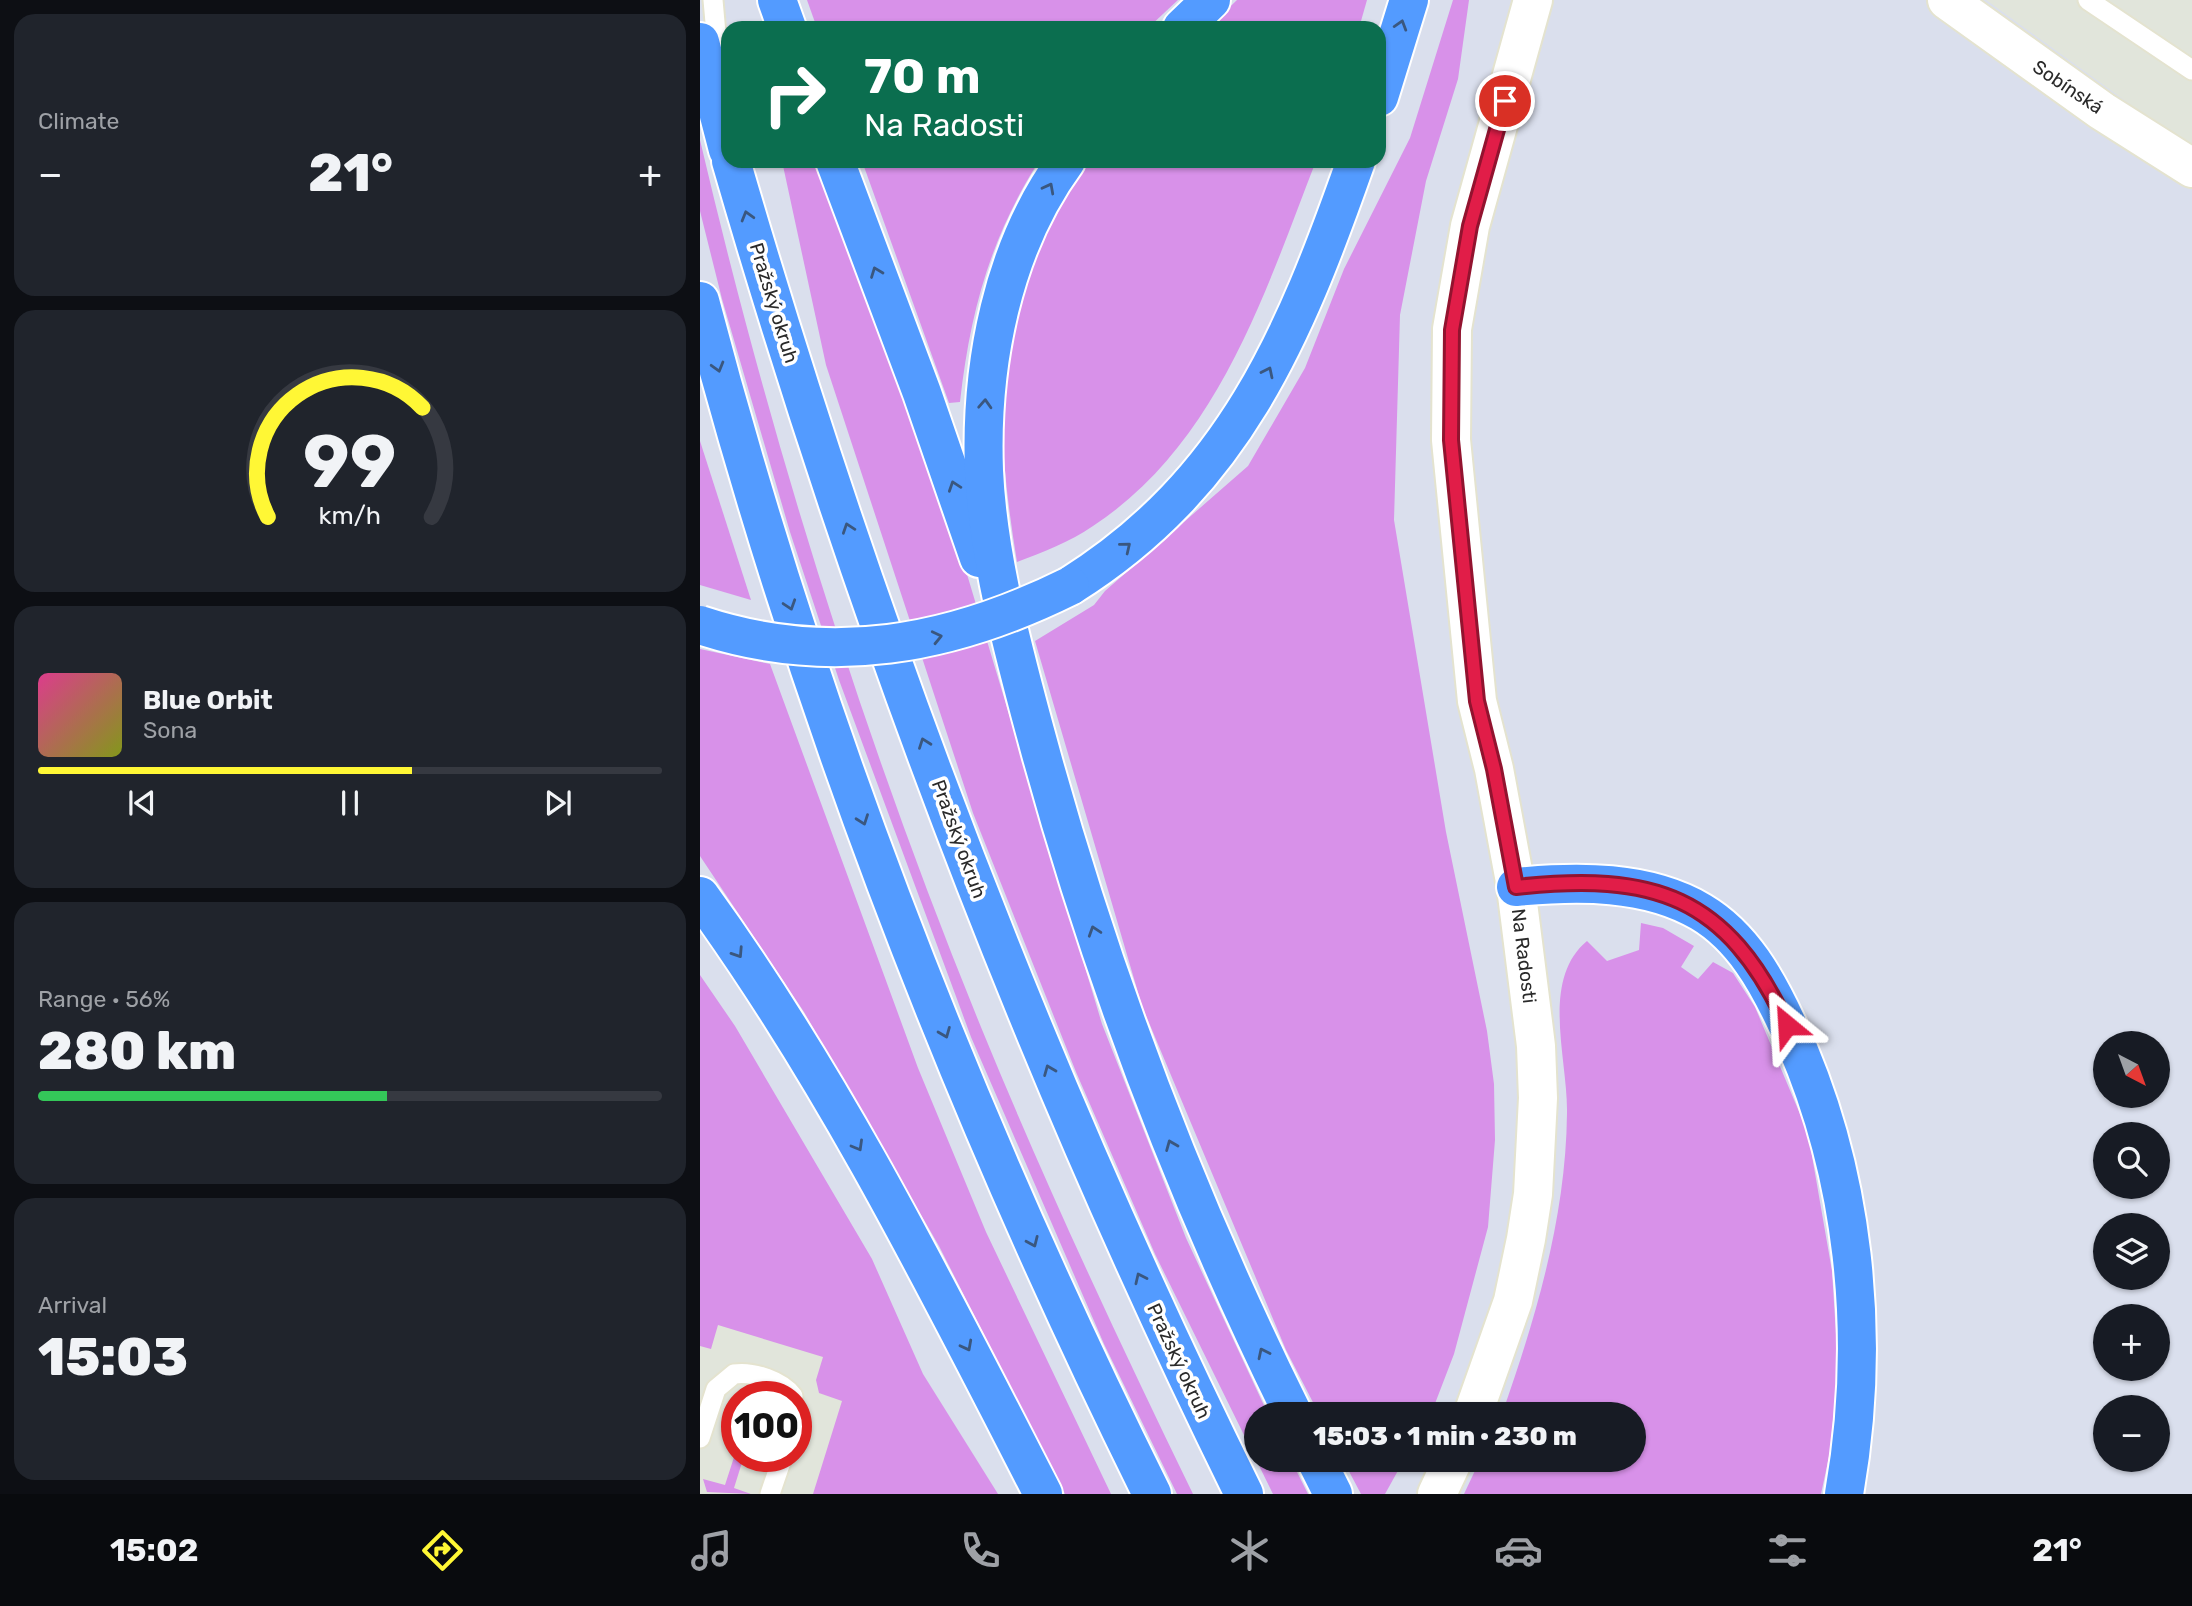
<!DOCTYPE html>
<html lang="en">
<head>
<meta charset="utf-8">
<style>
  body { margin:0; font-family:Rubik,sans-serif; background:#20242c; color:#f1f3f6; height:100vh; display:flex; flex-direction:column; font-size:26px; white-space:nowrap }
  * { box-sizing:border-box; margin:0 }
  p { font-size:23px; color:#9ea1a6 }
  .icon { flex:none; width:38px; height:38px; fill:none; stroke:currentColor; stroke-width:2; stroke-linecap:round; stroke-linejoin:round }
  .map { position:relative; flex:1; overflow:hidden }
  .details { display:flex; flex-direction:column; gap:14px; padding:14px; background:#0d0f14; width:700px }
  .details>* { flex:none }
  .hud { position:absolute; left:21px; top:21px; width:665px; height:147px; border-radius:21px; box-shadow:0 2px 5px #0004; background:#0b6e4f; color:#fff; overflow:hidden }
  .needle { width:46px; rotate:139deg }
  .tools { position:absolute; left:1393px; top:1031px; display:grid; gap:14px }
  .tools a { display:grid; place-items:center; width:77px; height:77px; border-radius:50%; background:#171b24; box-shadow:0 2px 5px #0004; font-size:35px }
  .speed { position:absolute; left:21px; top:1381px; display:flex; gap:14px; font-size:35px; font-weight:700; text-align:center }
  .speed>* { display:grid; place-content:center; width:91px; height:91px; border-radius:50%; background:#171b24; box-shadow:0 2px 5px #0004; line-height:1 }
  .speed .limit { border:10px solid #d22; background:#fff; color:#111 }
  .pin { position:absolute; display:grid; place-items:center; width:60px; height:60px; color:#fff; margin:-30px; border:4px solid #fff; border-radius:50%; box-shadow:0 2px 7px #0007 }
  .me { position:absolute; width:77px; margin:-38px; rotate:333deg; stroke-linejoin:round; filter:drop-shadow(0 0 5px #0008) }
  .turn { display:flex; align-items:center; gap:24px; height:147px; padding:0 28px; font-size:32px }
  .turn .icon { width:91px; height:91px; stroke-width:2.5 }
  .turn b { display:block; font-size:49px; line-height:60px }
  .big { font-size:52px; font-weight:800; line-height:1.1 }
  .details .tile { flex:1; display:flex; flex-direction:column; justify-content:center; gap:10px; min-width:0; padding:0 24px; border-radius:21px; background:#20242c }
  .details .dial { align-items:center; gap:0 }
  .dial svg { height:182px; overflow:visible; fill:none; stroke:#363941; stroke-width:7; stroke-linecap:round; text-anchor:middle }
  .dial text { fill:#f1f3f6; stroke:none }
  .song { display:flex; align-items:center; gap:21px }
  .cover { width:84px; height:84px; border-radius:10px; background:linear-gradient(135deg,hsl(330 70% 55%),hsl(70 70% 35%)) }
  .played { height:7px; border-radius:4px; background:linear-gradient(90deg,#fff735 60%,#363941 60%) }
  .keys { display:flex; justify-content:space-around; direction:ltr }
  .heat { display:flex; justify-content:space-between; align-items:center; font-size:38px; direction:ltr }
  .charge { height:10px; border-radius:5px; background:linear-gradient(90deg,#34c759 56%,#363941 0) }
  .trip { position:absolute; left:544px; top:1402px; width:402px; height:70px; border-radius:35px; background:#171b24; box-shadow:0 2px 5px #0004; font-weight:800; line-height:70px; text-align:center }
  .menu { display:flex; height:112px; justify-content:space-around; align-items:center; background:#090b0e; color:#9ea1a6 }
  .menu .icon { width:49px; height:49px }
  .menu .current { color:#fff735 }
  .menu b { font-size:32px; color:#f1f3f6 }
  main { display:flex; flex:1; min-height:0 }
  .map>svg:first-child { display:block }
  .industrial { fill:#e1e5db; fill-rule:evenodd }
  .green { fill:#d891e9 }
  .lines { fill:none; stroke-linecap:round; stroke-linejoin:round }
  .service-casing { stroke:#e4e3cf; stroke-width:23 }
  .minor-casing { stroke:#e4e3cf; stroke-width:42 }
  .secondary-casing { stroke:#e4e3cf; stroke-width:42 }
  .motorway-casing { stroke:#fff; stroke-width:42 }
  .service { stroke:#fff; stroke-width:19 }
  .minor { stroke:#fff; stroke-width:38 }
  .secondary { stroke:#fff; stroke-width:38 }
  .motorway { stroke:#539bff; stroke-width:38 }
  .motorway-bridge-casing { stroke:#fff; stroke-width:42; stroke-linecap:butt }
  .motorway-bridge { stroke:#539bff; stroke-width:38 }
  .oneway { stroke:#3a577f }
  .route-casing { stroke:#92132f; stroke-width:18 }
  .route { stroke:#e11d48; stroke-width:12 }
  .labels { text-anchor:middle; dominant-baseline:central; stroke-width:7; stroke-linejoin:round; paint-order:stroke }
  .street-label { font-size:19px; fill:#2a2a2a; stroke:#fff }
</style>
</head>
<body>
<main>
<section class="details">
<div class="tile"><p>Climate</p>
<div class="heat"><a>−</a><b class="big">21°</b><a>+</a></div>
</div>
<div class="tile dial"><svg viewBox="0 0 100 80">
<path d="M14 69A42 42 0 1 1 86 69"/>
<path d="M14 69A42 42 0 0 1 82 21" stroke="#fff735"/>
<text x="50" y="56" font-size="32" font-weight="700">99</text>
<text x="50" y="72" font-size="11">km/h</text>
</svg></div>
<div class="tile">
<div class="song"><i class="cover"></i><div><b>Blue Orbit</b><p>Sona</p></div></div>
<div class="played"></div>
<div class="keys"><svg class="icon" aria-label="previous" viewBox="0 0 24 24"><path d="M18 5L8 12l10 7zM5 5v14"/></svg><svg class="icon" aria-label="pause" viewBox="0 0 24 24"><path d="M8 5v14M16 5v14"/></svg><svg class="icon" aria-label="next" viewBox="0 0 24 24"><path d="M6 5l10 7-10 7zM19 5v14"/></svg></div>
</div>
<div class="tile"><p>Range · 56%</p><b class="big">280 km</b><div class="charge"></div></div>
<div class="tile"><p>Arrival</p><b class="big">15:03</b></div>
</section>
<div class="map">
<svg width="1492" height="1494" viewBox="0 0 1492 1494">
  <rect width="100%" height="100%" fill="#dadfed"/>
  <!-- industrial -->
  <g class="industrial">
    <polygon points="1286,0 1492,0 1492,149"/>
    <path d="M0,1067L207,1494H0ZM37,1396H96V1456H37Z"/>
  </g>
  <!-- green -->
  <g class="green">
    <polygon points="107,0 478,0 448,28 117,28"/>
    <polygon points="537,0 667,0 659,28 508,28"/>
    <polygon points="753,0 769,0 758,79 726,181 700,315 694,520 746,832 787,1031 794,1084 795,1140 788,1227 754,1354 731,1414 619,1414 586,1350 442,1006 335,641 394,605 405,591 548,466 605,368 644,269 710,138"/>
    <path d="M0,140C71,443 165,744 283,1032C347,1188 419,1342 493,1494H477L404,1344L271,1037L139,680L90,532L22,299L0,211Z"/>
    <polygon points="82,161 122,161 236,471 402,1024 486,1238 568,1414 556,1414 556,1460 591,1460 608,1494 573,1494 455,1254 376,1072 273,813 126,365"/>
    <path d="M162,161H339C290,238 270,313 260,402L249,403Z"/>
    <path d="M388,161H616C565,292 518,444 393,526C370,542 343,552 317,562C305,488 296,415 309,340C320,276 355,215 388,161Z"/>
    <polygon points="0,441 51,600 0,585"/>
    <polygon points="0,649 70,664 218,1068 286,1232 411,1494 365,1494 239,1246 104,1012 0,856"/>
    <path d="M941,923L963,928L994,946L981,967L998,979L1013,962L1033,973L1055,1007L1108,1133L1132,1271L1138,1366L1130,1452L1121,1494H764L780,1460H934V1414H802C836,1317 866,1217 867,1113C868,1059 840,980 887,941L907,961L939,950Z"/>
    <polygon points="0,975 35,1026 172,1259 223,1374 298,1494 113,1494 142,1401 119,1393 116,1380 123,1357 18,1325 11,1349 0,1346"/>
    <polygon points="37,1448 37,1456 44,1456 34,1488 51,1494 7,1492 3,1479 25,1485"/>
    <polygon points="643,1460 712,1460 707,1471 700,1467 685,1494 661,1494"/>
  </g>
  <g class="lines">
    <defs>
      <g id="service">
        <polyline points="13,0 18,56"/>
        <polyline points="1388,0 1492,70"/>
        <path d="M0,1438L16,1389L34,1374C53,1371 82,1381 93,1396"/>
        <polyline points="70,1494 83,1456"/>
      </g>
      <polyline id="minor" points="1247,0 1402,111 1492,168"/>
      <g id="secondary">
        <polyline points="773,1414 813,1301 826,1239 833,1194 838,1098 836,1046 816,887 794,769 777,701 751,440 752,329 770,226 833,0"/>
        <polyline points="737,1494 753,1460"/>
      </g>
      <g id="motorway">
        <polyline points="77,0 87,28"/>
        <polyline points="482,28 511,0"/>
        <polyline points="0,42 28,150"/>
        <polyline points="679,97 709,0"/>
        <path d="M31,161C164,619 333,1067 544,1494"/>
        <polyline points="135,161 222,393 279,558"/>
        <path d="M366,161C302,248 280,365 284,471C288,562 318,669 342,757C405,985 488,1202 593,1414"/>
        <path d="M0,301C108,713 263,1113 452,1494"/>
        <path d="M370,586C534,483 594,337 656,161"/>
        <path d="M816,887C877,881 947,880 1001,912C1043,937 1067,981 1087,1024C1155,1169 1172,1337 1144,1494"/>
        <path d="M0,896C135,1082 238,1290 343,1494"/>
        <polyline points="616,1460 633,1494"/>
      </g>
    </defs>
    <!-- service casing -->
    <use href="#service" class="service-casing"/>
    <!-- minor casing -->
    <use href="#minor" class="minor-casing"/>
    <!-- secondary casing -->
    <use href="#secondary" class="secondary-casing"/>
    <!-- motorway casing -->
    <use href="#motorway" class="motorway-casing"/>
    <!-- service -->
    <use href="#service" class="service"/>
    <!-- minor -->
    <use href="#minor" class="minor"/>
    <!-- secondary -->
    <use href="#secondary" class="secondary"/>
    <!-- motorway -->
    <use href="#motorway" class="motorway"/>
    <defs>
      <path id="motorway-bridge" d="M0,625C130,668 251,645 370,586"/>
    </defs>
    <!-- motorway-bridge casing -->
    <use href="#motorway-bridge" class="motorway-bridge-casing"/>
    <!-- motorway-bridge -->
    <use href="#motorway-bridge" class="motorway-bridge"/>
  </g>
  <!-- one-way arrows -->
  <defs><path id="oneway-chevron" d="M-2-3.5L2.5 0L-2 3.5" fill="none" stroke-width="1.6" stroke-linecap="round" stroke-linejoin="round" transform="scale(1.75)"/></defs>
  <g class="oneway">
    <use href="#oneway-chevron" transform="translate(701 25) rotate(-73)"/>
    <use href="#oneway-chevron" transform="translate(349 188) rotate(-62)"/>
    <use href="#oneway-chevron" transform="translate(47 216) rotate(-106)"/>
    <use href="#oneway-chevron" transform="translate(176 272) rotate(-111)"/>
    <use href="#oneway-chevron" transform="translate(18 367) rotate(74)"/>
    <use href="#oneway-chevron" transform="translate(568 372) rotate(-64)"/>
    <use href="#oneway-chevron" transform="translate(285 404) rotate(-87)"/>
    <use href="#oneway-chevron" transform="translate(254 486) rotate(-109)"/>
    <use href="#oneway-chevron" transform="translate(148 528) rotate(-109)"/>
    <use href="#oneway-chevron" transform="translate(426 547) rotate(-39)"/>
    <use href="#oneway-chevron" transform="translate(90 605) rotate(72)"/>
    <use href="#oneway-chevron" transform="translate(237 637) rotate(-13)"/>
    <use href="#oneway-chevron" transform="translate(224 743) rotate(-110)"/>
    <use href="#oneway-chevron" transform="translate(163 820) rotate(70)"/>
    <use href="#oneway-chevron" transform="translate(394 931) rotate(-108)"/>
    <use href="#oneway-chevron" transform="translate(38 953) rotate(57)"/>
    <use href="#oneway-chevron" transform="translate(245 1033) rotate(68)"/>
    <use href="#oneway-chevron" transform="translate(349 1070) rotate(-112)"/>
    <use href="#oneway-chevron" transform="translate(471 1145) rotate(-112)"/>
    <use href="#oneway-chevron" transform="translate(158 1146) rotate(60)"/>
    <use href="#oneway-chevron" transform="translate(333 1242) rotate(66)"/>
    <use href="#oneway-chevron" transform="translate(440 1278) rotate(-115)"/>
    <use href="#oneway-chevron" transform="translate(267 1346) rotate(62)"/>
    <use href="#oneway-chevron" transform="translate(563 1353) rotate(-116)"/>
  </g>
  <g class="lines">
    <defs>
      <path id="route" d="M805,101L770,226L752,330L751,440L777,701L794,769L816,887C953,872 1027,895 1087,1025"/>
    </defs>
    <!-- route casing -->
    <use href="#route" class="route-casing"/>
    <!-- route -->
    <use href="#route" class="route"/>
  </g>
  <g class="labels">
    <!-- street labels -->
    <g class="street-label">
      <text transform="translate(1368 87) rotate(34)">Sobínská</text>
      <text transform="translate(74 303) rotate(73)">Pražský okruh</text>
      <text transform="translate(259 839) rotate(70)">Pražský okruh</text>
      <text transform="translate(824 956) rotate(83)">Na Radosti</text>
      <text transform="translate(479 1361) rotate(65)">Pražský okruh</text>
    </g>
  </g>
</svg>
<div class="tools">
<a><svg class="needle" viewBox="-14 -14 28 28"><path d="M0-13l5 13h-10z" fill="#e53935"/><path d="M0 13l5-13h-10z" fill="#9ea1a6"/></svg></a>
<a><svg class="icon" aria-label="search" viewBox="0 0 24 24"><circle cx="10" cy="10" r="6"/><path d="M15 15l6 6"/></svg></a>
<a><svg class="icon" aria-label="layers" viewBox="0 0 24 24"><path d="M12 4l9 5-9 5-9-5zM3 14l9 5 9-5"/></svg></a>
<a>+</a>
<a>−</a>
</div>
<div class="speed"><div class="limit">100</div></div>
<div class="pin" style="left:805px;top:101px;background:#d93025"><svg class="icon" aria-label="arrive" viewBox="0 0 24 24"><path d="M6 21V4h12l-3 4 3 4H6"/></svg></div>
<svg class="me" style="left:1087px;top:1025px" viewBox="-20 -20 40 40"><path d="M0-17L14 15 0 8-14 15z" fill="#e11d48" stroke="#fff" stroke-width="4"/></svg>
<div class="trip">15:03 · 1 min · 230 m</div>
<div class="hud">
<div class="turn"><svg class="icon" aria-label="right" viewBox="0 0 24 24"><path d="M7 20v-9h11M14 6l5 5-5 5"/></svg><div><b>70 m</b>Na Radosti</div></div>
</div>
</div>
</main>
<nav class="menu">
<b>15:02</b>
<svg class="icon current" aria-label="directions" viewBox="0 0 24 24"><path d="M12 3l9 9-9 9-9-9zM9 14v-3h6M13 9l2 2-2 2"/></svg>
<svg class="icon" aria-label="music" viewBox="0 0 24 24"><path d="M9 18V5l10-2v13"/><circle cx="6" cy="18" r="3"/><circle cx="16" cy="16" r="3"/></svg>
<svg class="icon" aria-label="phone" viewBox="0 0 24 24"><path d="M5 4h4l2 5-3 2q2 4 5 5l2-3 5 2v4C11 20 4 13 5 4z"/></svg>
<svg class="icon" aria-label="climate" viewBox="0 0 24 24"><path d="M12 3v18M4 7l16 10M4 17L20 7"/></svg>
<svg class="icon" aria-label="car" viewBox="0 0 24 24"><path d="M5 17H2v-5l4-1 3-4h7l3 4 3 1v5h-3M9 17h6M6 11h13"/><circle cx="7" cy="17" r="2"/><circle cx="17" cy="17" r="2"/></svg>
<svg class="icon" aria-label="filters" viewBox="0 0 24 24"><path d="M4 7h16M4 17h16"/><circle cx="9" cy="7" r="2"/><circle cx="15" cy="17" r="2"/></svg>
<b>21°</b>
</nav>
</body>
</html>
